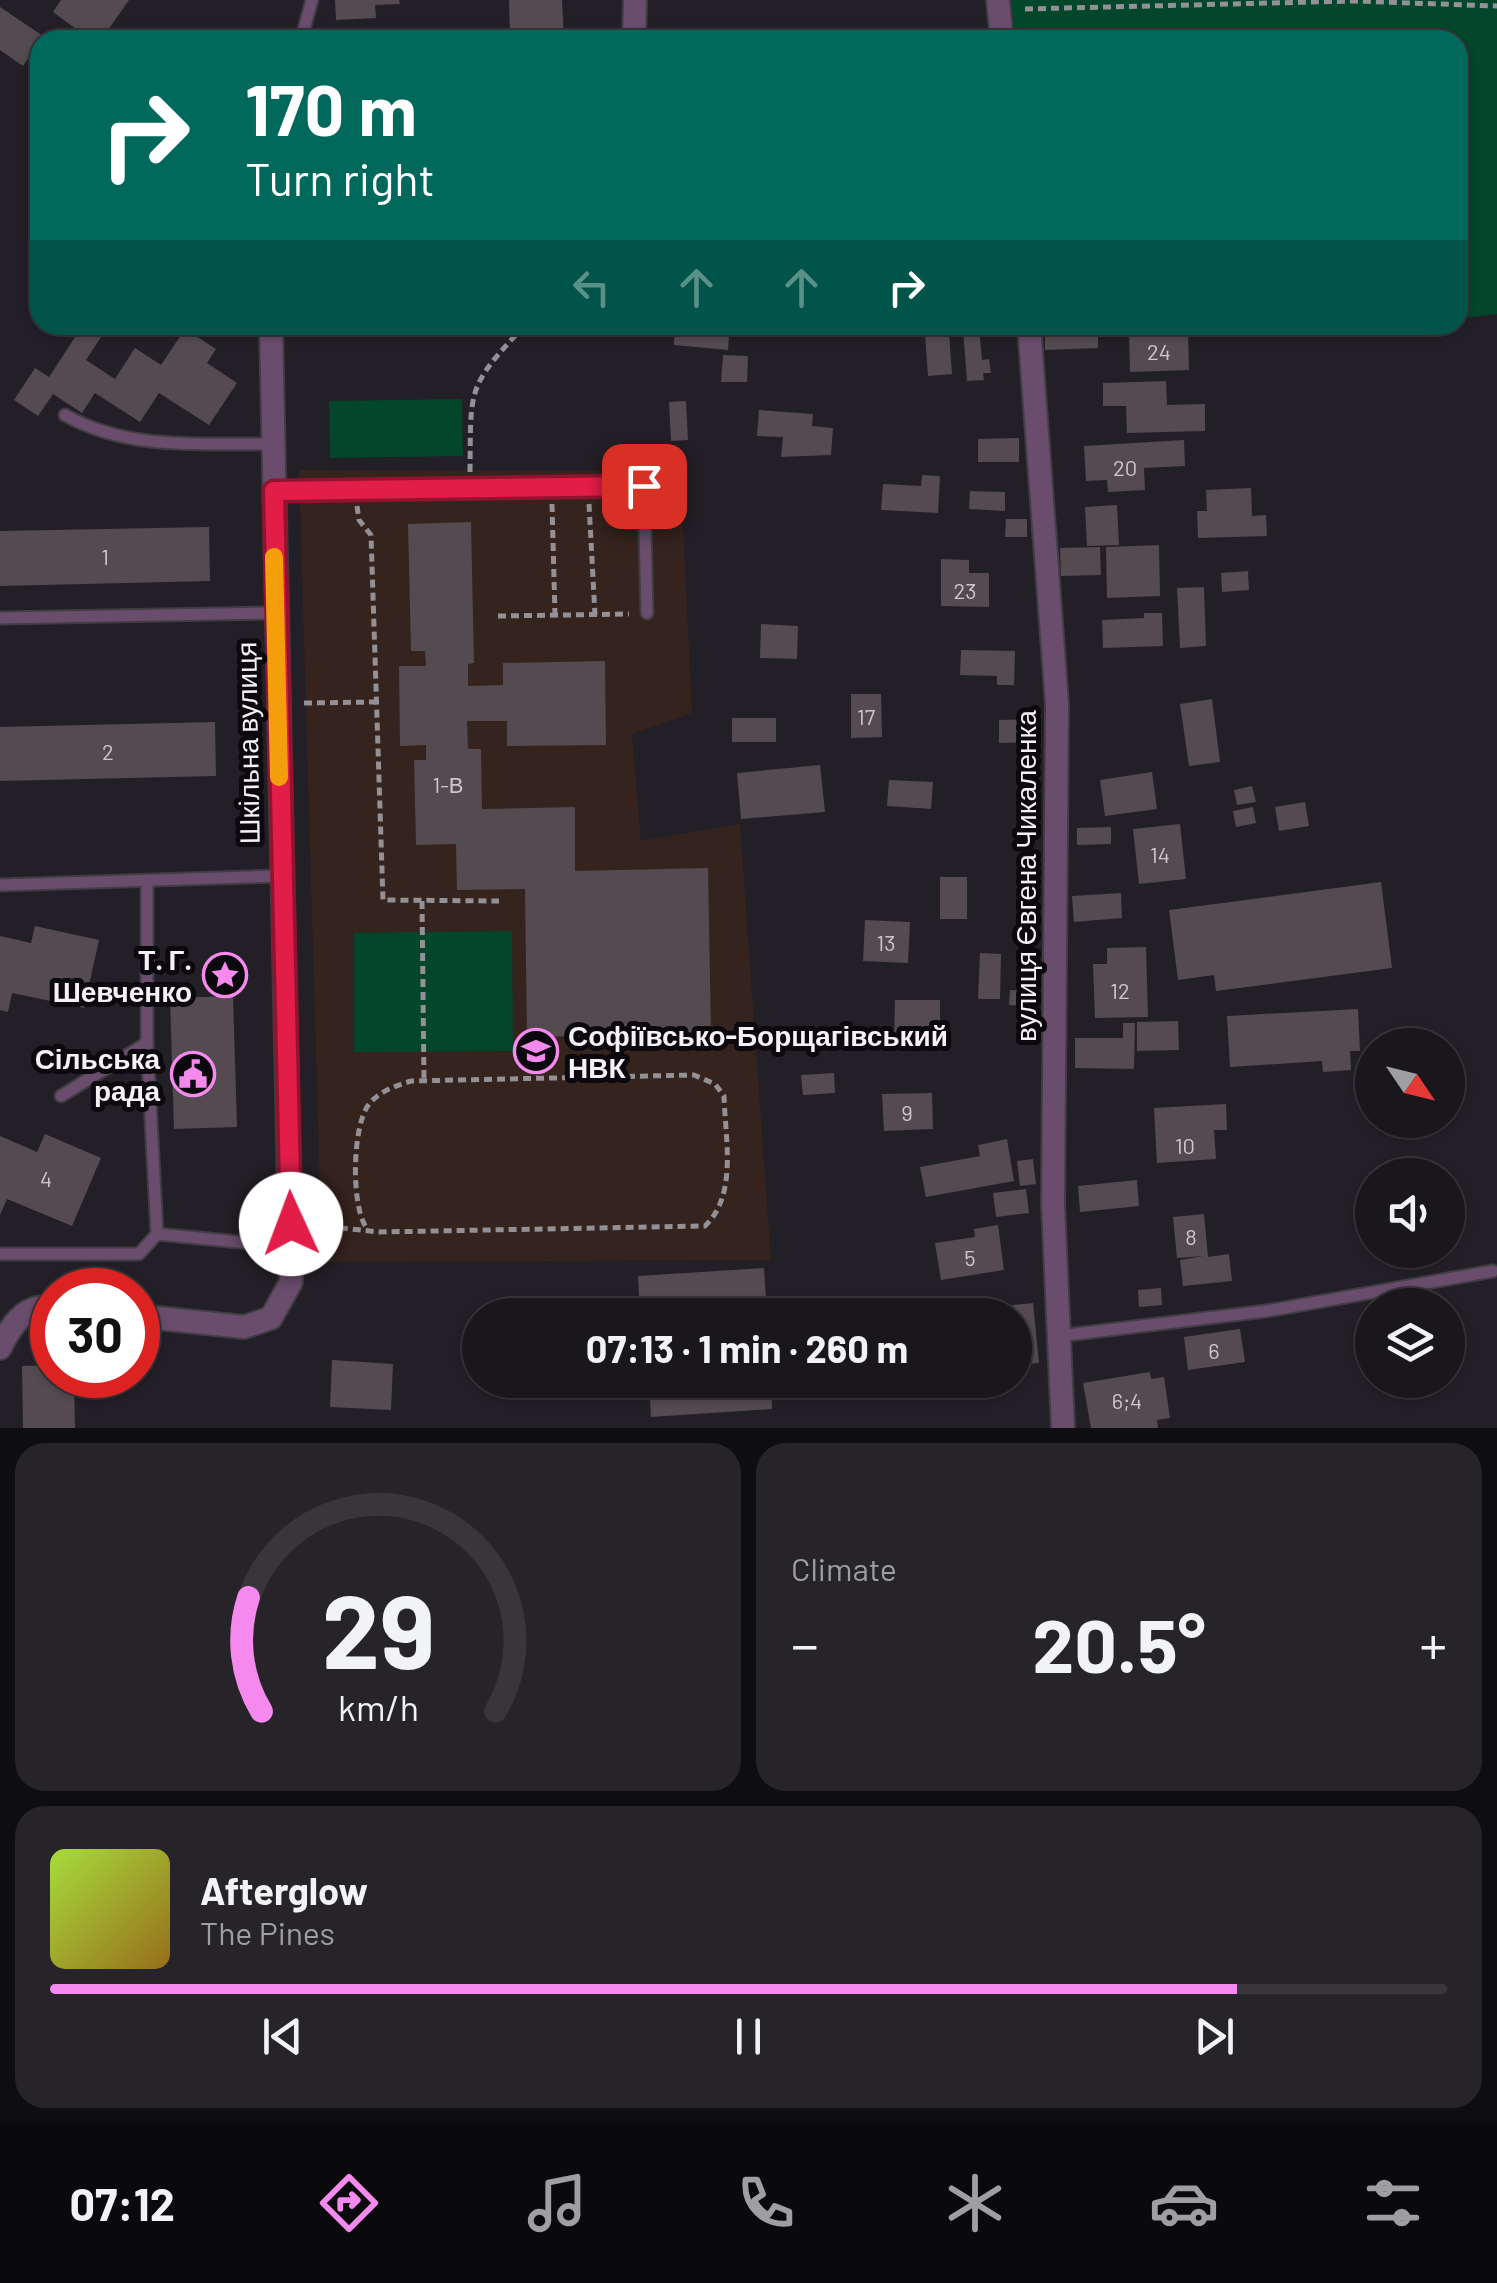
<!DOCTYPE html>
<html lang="en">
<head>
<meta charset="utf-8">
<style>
  body { margin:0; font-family:Barlow,sans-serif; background:#272429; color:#f1f3f6; height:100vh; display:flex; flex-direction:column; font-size:38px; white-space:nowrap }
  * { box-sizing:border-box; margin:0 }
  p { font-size:32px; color:#9f9fa3 }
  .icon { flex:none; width:55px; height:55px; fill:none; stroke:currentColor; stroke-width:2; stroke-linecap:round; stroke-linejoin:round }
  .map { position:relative; height:1428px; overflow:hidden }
  .details { display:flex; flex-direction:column; gap:15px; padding:15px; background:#0e0d0f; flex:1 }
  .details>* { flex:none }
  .banner { position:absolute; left:30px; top:30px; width:1438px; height:305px; border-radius:30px; box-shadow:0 2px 8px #0004,0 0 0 2px #38363b; background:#00695c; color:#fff; overflow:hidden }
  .needle { width:65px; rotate:125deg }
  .fabs { position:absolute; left:1355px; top:1028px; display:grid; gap:20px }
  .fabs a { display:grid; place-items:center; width:110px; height:110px; border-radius:50%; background:#1a171c; box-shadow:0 2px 8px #0004,0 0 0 2px #38363b; font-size:50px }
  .speed { position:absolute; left:30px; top:1268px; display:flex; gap:20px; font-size:50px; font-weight:700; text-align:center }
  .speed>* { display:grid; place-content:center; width:130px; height:130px; border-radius:50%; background:#1a171c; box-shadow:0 2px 8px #0004,0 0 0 2px #38363b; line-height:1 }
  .speed .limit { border:15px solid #d22; background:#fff; color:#111 }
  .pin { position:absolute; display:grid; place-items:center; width:85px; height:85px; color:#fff; margin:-42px; border-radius:20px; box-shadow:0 5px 15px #0006 }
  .me { position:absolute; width:110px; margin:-55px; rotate:358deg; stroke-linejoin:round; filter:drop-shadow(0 0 8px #0008) }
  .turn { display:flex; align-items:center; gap:35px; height:210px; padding:0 50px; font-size:45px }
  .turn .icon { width:130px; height:130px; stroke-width:2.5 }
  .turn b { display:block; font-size:70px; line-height:85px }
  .lanes { display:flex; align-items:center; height:95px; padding:0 50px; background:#0003; justify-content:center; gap:50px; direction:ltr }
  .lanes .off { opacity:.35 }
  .big { font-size:75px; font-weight:700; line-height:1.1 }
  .details .widget { flex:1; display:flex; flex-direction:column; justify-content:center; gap:15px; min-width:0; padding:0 35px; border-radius:30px; background:#272429 }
  .details .dial { align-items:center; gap:0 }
  .dial svg { height:260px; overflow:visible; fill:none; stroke:#38363b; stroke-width:7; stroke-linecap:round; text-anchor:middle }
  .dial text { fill:#f1f3f6; stroke:none }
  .song { display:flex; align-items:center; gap:30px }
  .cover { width:120px; height:120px; border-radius:15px; background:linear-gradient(135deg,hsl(80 70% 55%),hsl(40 70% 35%)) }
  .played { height:10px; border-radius:5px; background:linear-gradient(90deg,#f589ee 85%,#38363b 85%) }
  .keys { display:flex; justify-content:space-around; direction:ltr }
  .heat { display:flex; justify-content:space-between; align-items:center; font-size:55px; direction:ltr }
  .details .tiles { flex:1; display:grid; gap:15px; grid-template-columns:1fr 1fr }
  .widget:last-child { grid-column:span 2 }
  .trip { position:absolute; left:462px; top:1298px; width:570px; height:100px; border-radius:50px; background:#1a171c; box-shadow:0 2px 8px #0004,0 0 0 2px #38363b; font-weight:700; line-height:100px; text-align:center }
  .tabs { display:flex; height:160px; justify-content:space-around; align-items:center; background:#0a090b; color:#9f9fa3 }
  .tabs .icon { width:70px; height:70px }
  .tabs .active { color:#f589ee }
  .tabs b { font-size:45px; color:#f1f3f6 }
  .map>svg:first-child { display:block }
  .education { fill:#35231d }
  .green { fill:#02462b }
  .building { fill:#534b50 }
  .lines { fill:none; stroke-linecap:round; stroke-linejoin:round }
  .lane-casing { stroke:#403d43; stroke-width:15 }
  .street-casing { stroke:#403d43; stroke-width:26 }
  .path { stroke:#939096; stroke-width:5; stroke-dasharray:8 5; stroke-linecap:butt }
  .lane { stroke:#6a4c6d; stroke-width:11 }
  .street { stroke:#6a4c6d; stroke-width:22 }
  .route-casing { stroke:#92132f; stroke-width:25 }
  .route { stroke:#e11d48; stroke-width:18 }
  .slow { stroke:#f59e0b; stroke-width:18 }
  .labels { text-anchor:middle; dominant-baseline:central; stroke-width:10; stroke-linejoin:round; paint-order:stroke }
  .number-label { font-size:22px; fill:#ccc8cd }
  .street-label { font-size:28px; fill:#f5f2f7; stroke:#0b090d }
  .poi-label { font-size:28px; font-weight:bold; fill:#f5f2f7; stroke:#0b090d; text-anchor:end }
</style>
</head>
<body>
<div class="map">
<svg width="1497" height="1428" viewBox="0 0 1497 1428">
  <rect width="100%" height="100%" fill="#231f26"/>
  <!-- education -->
  <polygon class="education" points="299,470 665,471 665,502 682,503 692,713 632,734 641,841 740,824 771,1260 322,1262"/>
  <!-- green -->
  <g class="green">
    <polygon points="1011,0 1497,0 1497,314 1458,319 1458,40 1015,40"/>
    <polygon points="462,399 463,456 330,458 329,401"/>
    <polygon points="512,931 513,1051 354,1052 354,933"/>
  </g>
  <!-- building -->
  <g class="building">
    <polygon points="61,0 129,0 101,40 91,40 53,12"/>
    <polygon points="335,0 399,0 400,4 375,5 376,18 336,20"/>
    <polygon points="509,0 562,0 564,40 510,40"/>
    <polygon points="0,7 43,36 23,66 0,50"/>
    <polygon points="83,325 101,337 86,360 115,379 135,348 161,365 185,329 216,349 207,363 237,383 209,425 159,393 140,422 95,393 82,413 53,394 38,416 14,400 35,368 49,377"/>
    <polygon points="675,325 730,325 728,350 674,345"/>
    <polygon points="762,325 824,325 824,333 763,337"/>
    <polygon points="840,325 862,325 862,330 839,330"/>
    <rect x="868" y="325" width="20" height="5"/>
    <polygon points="992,325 1008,325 1008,335 993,336"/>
    <polygon points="979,328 982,360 989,359 991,373 983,373 984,380 967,381 963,329"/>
    <polygon points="1188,330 1189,370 1130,372 1129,332"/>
    <polygon points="1098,332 1098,348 1045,350 1045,333"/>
    <polygon points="949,333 952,374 928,376 925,334"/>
    <polygon points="723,355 748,356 747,382 721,382"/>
    <polygon points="1166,381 1167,405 1205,404 1205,431 1127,433 1126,406 1103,406 1103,383"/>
    <polygon points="686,401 688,440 671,441 669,402"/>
    <polygon points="759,410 813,414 812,426 833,428 831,455 781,457 783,437 757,436"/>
    <polygon points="1019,438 1019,462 978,462 978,439"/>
    <polygon points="1184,440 1185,466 1144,468 1145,490 1108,492 1107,480 1086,481 1084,446"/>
    <polygon points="922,475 940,476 938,513 881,510 883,484 921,486"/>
    <polygon points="1251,488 1252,516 1266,515 1267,536 1198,538 1197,511 1207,511 1206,490"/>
    <polygon points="970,491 1005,492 1005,511 969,509"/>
    <polygon points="1117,505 1119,545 1087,546 1085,507"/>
    <polygon points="1006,519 1027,519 1027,537 1005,537"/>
    <polygon points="471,522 474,663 468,664 468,686 503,685 503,663 605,661 606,745 507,746 507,721 467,721 468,749 481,749 482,809 575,807 575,871 708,868 711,1034 527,1037 525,889 457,890 456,844 416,845 414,760 426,760 426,745 400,746 399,666 426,666 425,651 411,651 408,524"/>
    <polygon points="209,527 210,581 0,586 0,531"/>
    <polygon points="1159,545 1160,596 1107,598 1106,547"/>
    <polygon points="1100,547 1101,575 1061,576 1060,548"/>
    <polygon points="941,559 969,560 969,573 989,573 989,607 941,606"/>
    <polygon points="1248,571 1249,590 1222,592 1221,573"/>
    <polygon points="1204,587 1206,646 1180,648 1177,588"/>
    <polygon points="1144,613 1162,613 1163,646 1103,648 1102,620 1144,618"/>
    <polygon points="761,624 798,626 797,659 760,658"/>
    <polygon points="961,650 1015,651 1014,685 997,685 997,676 960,675"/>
    <polygon points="851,694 881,694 882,737 851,738"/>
    <polygon points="1212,699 1220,762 1189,766 1180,704"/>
    <rect x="732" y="718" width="44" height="24"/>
    <polygon points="1036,719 1037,742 999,743 999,720"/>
    <polygon points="215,722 216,776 0,781 0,727"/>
    <polygon points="820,765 825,812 741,819 737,773"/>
    <polygon points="1152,772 1157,809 1105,816 1100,780"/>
    <polygon points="889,780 933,782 931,809 887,806"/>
    <polygon points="1252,786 1256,802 1237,805 1234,790"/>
    <polygon points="1305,802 1309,826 1279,831 1275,807"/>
    <polygon points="1253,807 1256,823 1236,827 1233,811"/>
    <polygon points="1180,824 1186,879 1139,884 1133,829"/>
    <polygon points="1111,827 1111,844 1077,845 1077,828"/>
    <rect x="940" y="877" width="27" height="42"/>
    <polygon points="1381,882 1392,968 1216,991 1214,975 1178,980 1169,910"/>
    <polygon points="1121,893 1122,918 1074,922 1072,896"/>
    <polygon points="865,920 910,922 908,963 863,961"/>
    <polygon points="35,926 99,940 84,1008 12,993 8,1012 0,1010 0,936 31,943"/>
    <polygon points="1146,947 1148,1017 1095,1018 1093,964 1107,964 1107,948"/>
    <polygon points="980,953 1001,954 1000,999 978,999"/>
    <polygon points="1010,990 1035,991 1034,1006 1009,1005"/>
    <polygon points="233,996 237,1127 174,1129 170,998"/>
    <polygon points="895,1000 940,1000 940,1045 894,1044"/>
    <polygon points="1358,1009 1360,1051 1350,1051 1351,1070 1323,1072 1322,1061 1230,1067 1227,1016"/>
    <polygon points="1178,1021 1179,1050 1137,1051 1137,1022"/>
    <polygon points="1123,1023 1135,1023 1134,1069 1075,1068 1075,1038 1123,1038"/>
    <polygon points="834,1073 835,1093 803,1095 801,1075"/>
    <polygon points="932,1093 933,1129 884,1131 882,1094"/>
    <polygon points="1226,1104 1227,1130 1214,1130 1216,1159 1157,1163 1154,1108"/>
    <polygon points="45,1134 101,1158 72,1226 7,1199 0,1215 0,1136 37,1152"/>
    <polygon points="1007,1139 1014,1181 926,1197 920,1167 980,1156 978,1145"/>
    <polygon points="1033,1159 1036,1184 1020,1186 1017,1161"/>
    <polygon points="1137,1180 1139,1206 1080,1212 1078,1186"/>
    <polygon points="1026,1189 1029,1213 996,1217 993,1193"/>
    <polygon points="1204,1214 1208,1257 1229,1254 1232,1281 1183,1286 1180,1260 1203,1256 1177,1258 1173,1217"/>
    <polygon points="998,1225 1004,1270 941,1280 935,1243 975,1237 974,1229"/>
    <polygon points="764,1268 767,1315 640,1315 638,1276"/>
    <polygon points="1161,1288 1162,1305 1139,1307 1138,1290"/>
    <polygon points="1033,1303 1039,1363 1015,1365 1015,1315 968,1315 968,1310"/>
    <polygon points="1240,1329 1245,1362 1188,1370 1184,1337"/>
    <polygon points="332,1360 393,1364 391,1410 330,1407"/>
    <polygon points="52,1365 52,1375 74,1375 75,1428 23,1428 22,1366"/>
    <polygon points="1150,1372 1151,1379 1164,1377 1170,1418 1157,1420 1158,1428 1091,1428 1083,1383"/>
    <polygon points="551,1380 631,1380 631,1383 553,1392"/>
    <polygon points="649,1380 771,1380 772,1409 651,1417"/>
  </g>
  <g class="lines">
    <defs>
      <g id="lane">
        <polyline points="301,40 312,0"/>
        <path d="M65,415C128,451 203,443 273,444"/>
        <polyline points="274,491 644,485 647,613"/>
        <polyline points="0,618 274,613"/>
        <polyline points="147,882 147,1043 157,1234"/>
        <polyline points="0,885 280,876"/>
        <polyline points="61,1096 147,1043"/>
        <polyline points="0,1254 139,1254 157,1234 291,1247"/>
        <polyline points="1058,1336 1266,1311 1493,1271"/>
      </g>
      <g id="street">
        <polyline points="998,0 1002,40"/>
        <polyline points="634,40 635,0"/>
        <polyline points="1029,325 1057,704 1053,1204 1063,1428"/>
        <polyline points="138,1316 244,1327 271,1318 291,1282 271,325"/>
        <path d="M0,1348C11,1326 24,1304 52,1307"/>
      </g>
    </defs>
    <!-- lane casing -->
    <use href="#lane" class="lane-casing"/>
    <!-- street casing -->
    <use href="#street" class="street-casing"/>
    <!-- path -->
    <g class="path">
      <polyline points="1025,9 1353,1 1497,6"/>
      <path d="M470,472C471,388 466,388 525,325"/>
      <polyline points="552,504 555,615"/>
      <polyline points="589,504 595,615"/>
      <polyline points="357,506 359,520 371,535 383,900 499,901"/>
      <polyline points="498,616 629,614"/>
      <polyline points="304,703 376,702"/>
      <polyline points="422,901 424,1080"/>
      <path d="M314,1225L379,1232L705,1226C738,1195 725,1137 724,1096L715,1084L694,1075L411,1081C395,1086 380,1091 369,1104C352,1126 351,1205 366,1227"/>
    </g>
    <!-- lane -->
    <use href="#lane" class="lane"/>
    <!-- street -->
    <use href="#street" class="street"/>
  </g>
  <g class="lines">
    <defs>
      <polyline id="route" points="291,1224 274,491 644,486"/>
    </defs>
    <!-- route casing -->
    <use href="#route" class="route-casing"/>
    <!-- route -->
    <use href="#route" class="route"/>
    <!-- slow -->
    <polyline class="slow" points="274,557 279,777"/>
  </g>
  <!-- icons -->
  <defs>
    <symbol id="sight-ring" viewBox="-11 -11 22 22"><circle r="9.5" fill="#0b090d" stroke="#f589ee" stroke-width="1.5"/><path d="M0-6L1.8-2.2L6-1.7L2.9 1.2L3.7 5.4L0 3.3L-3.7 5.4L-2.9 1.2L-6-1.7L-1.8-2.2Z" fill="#f589ee"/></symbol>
    <symbol id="school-ring" viewBox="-11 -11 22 22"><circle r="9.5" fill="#0b090d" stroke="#f589ee" stroke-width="1.5"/><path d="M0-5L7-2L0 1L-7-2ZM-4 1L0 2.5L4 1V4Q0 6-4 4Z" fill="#f589ee"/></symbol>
    <symbol id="civic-ring" viewBox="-11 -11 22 22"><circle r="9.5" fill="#0b090d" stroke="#f589ee" stroke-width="1.5"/><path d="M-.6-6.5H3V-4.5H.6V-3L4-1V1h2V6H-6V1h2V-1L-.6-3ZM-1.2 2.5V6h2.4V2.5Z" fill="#f589ee"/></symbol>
  </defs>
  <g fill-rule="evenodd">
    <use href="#sight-ring" x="200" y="950" width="50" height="50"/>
    <use href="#school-ring" x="511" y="1026" width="50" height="50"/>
    <use href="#civic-ring" x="168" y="1049" width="50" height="50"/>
  </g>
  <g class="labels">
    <!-- number labels -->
    <g class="number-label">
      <text x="1159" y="351">24</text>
      <text x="1125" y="467">20</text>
      <text x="105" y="556">1</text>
      <text x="965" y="590">23</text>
      <text x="866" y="716">17</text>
      <text x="108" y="751">2</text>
      <text x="448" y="784">1-В</text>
      <text x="1160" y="854">14</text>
      <text x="886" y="942">13</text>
      <text x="1120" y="990">12</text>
      <text x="907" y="1112">9</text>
      <text x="1185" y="1145">10</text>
      <text x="46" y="1178">4</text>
      <text x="1191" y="1236">8</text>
      <text x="970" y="1257">5</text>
      <text x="1214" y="1350">6</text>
      <text x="1127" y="1400">6;4</text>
    </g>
    <!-- street labels -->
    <g class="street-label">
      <text transform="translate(247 743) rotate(-91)">Шкільна вулиця</text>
      <text transform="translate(1025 876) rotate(-90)">вулиця Євгена Чикаленка</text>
    </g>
    <!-- poi labels -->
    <g class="poi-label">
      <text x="192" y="959">Т. Г.<tspan x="192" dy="32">Шевченко</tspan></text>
      <text x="568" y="1035" text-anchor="start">Софіївсько-Борщагівський<tspan x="568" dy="32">НВК</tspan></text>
      <text x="160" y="1058">Сільська<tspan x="160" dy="32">рада</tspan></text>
    </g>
  </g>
</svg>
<div class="fabs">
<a><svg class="needle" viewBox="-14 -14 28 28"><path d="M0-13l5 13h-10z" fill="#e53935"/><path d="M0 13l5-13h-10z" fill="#9f9fa3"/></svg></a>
<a><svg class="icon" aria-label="sound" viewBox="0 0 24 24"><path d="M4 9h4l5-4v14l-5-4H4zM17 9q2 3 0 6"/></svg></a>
<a><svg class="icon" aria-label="layers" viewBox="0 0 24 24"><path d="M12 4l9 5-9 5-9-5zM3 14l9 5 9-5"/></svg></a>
</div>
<div class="speed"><div class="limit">30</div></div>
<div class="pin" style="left:644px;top:486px;background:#d93025"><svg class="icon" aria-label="arrive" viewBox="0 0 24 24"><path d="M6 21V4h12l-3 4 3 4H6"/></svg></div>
<svg class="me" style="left:291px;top:1224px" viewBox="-20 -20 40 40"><circle r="19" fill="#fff"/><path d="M0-13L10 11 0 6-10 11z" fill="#e11d48"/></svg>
<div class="trip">07:13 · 1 min · 260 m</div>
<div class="banner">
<div class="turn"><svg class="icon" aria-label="right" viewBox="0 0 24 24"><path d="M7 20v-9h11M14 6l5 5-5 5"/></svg><div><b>170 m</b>Turn right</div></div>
<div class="lanes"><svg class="icon off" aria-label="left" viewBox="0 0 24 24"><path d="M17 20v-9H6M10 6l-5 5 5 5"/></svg><svg class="icon off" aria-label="ahead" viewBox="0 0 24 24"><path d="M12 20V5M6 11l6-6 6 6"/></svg><svg class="icon off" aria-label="ahead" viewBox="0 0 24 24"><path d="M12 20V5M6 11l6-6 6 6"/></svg><svg class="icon" aria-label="right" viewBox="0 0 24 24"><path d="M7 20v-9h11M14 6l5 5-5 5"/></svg></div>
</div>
</div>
<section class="details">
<div class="tiles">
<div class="widget dial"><svg viewBox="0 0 100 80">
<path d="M14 69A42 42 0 1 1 86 69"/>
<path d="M14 69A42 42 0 0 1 10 34" stroke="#f589ee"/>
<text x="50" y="56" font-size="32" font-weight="700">29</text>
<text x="50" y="72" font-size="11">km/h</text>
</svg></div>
<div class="widget"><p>Climate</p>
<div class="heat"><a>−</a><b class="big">20.5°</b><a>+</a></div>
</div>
<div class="widget">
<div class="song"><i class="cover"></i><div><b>Afterglow</b><p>The Pines</p></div></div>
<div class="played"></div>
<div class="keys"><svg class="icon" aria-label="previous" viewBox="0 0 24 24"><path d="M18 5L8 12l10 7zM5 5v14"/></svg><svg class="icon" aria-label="pause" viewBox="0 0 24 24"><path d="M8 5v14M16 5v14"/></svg><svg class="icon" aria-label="next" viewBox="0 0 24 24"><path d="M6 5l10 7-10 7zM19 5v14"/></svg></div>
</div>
</div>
</section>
<nav class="tabs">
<b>07:12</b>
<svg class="icon active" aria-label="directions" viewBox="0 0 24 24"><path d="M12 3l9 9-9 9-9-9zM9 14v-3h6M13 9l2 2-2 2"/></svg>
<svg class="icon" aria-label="music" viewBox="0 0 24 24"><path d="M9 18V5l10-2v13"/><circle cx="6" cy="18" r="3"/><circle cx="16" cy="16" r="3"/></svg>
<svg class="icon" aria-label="phone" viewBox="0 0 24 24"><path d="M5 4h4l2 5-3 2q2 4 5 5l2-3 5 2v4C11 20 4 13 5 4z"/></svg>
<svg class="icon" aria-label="climate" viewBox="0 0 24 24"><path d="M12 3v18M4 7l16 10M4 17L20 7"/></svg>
<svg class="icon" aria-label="car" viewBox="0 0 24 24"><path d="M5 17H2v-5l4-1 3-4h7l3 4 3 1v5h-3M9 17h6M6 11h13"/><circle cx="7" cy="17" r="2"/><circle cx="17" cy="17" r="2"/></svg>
<svg class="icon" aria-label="filters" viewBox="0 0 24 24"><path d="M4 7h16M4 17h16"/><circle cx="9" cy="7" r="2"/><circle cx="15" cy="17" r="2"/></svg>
</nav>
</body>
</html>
